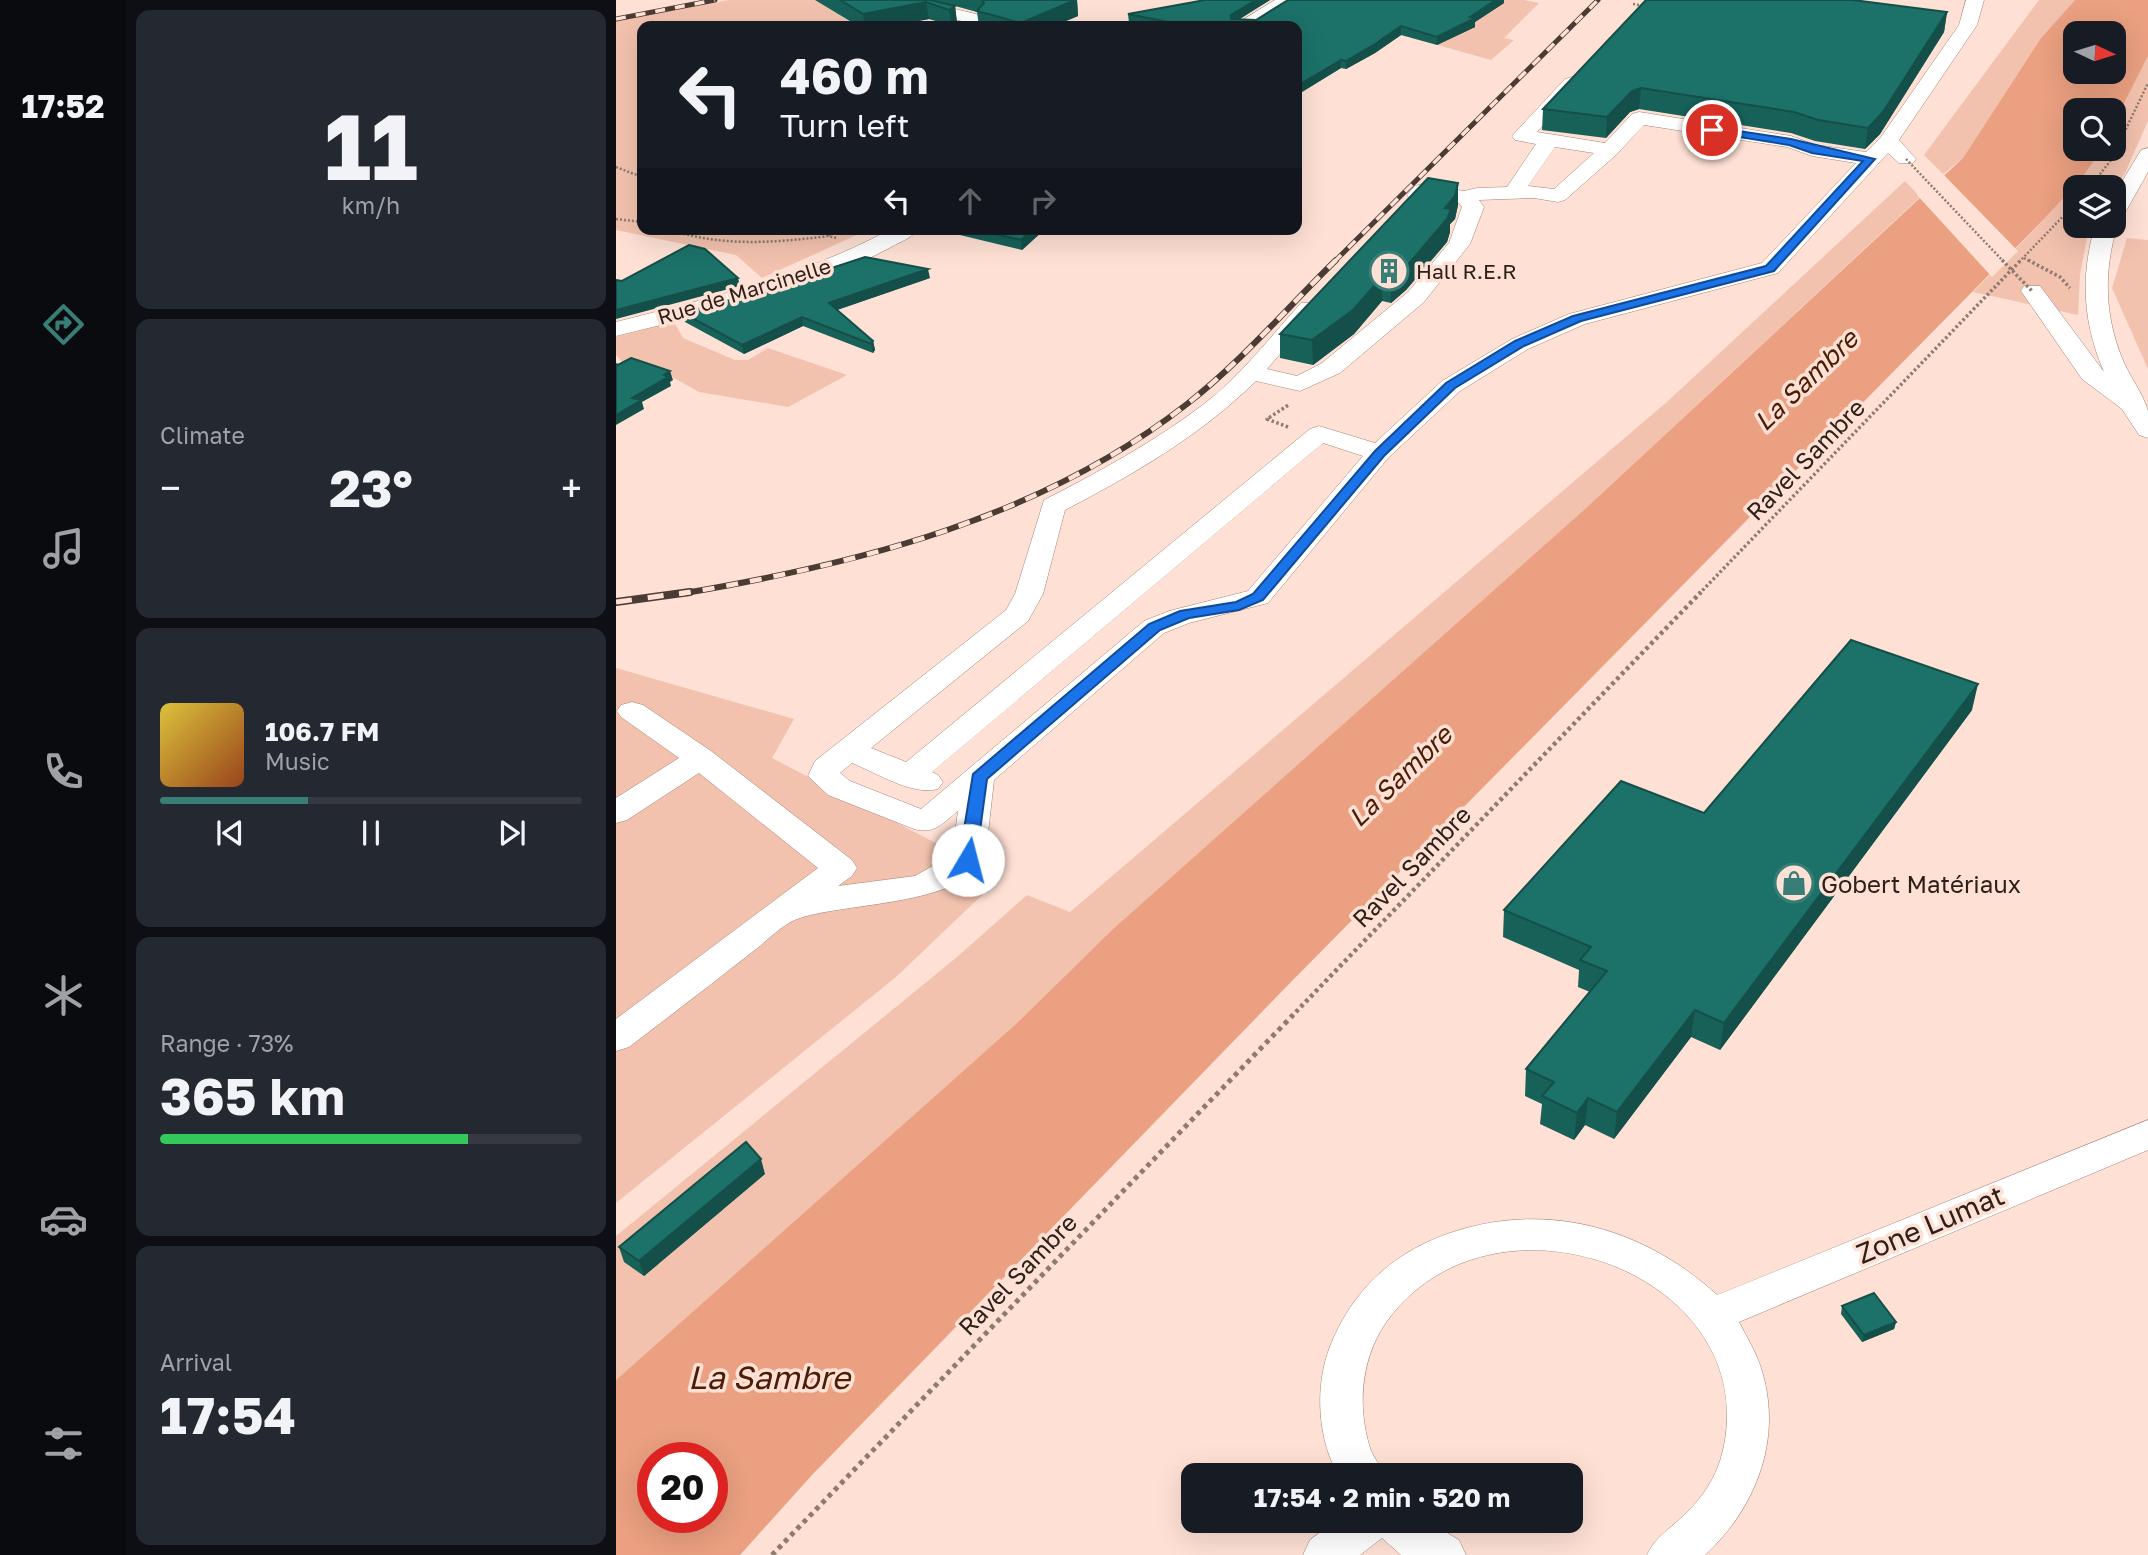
<!DOCTYPE html>
<html lang="en">
<head>
<meta charset="utf-8">
<style>
  body { margin:0; font-family:"Golos Text",sans-serif; background:#242831; color:#f1f3f6; height:100vh; display:flex; flex-direction:column; font-size:26px; white-space:nowrap }
  * { box-sizing:border-box; margin:0 }
  p { font-size:23px; color:#9ea1a6 }
  .icon { flex:none; width:38px; height:38px; fill:none; stroke:currentColor; stroke-width:2; stroke-linecap:round; stroke-linejoin:round }
  .map { position:relative; flex:1; overflow:hidden }
  .side { display:flex; flex-direction:column; gap:10px; padding:10px; background:#0d0f14; width:490px }
  .side>* { flex:none }
  .hud { position:absolute; left:21px; top:21px; width:665px; height:214px; border-radius:14px; box-shadow:0 7px 28px #0002; background:#171b24; color:#f1f3f6; overflow:hidden }
  .needle { width:46px; rotate:94deg }
  .fabs { position:absolute; left:1447px; top:21px; display:grid; gap:14px }
  .fabs a { display:grid; place-items:center; width:63px; height:63px; border-radius:14px; background:#171b24; box-shadow:0 7px 28px #0002; font-size:35px }
  .speed { position:absolute; left:21px; top:1442px; display:flex; gap:14px; font-size:35px; font-weight:700; text-align:center }
  .speed>* { display:grid; place-content:center; width:91px; height:91px; border-radius:50%; background:#171b24; box-shadow:0 7px 28px #0002; line-height:1 }
  .speed .limit { border:10px solid #d22; background:#fff; color:#111 }
  .pin { position:absolute; display:grid; place-items:center; width:60px; height:60px; color:#fff; margin:-30px; border:4px solid #fff; border-radius:50%; box-shadow:0 2px 7px #0007 }
  .me { position:absolute; width:77px; margin:-38px; rotate:8deg; stroke-linejoin:round; filter:drop-shadow(0 0 5px #0008) }
  .turn { display:flex; align-items:center; gap:24px; height:147px; padding:0 28px; font-size:32px }
  .turn .icon { width:91px; height:91px; stroke-width:2.5 }
  .turn b { display:block; font-size:49px; line-height:60px }
  .lanes { display:flex; align-items:center; height:66px; padding:0 28px; background:#0003; justify-content:center; gap:35px; direction:ltr }
  .lanes .off { opacity:.35 }
  .big { font-size:52px; font-weight:700; line-height:1.1 }
  .side .widget { flex:1; display:flex; flex-direction:column; justify-content:center; gap:10px; min-width:0; padding:0 24px; border-radius:14px; background:#242831 }
  .side .dial { align-items:center; gap:0 }
  .dial b { font-size:91px; line-height:1 }
  .song { display:flex; align-items:center; gap:21px }
  .cover { width:84px; height:84px; border-radius:10px; background:linear-gradient(135deg,hsl(50 70% 55%),hsl(20 70% 35%)) }
  .played { height:7px; border-radius:4px; background:linear-gradient(90deg,#387e76 35%,#363941 35%) }
  .keys { display:flex; justify-content:space-around; direction:ltr }
  .heat { display:flex; justify-content:space-between; align-items:center; font-size:38px; direction:ltr }
  .charge { height:10px; border-radius:5px; background:linear-gradient(90deg,#34c759 73%,#363941 0) }
  .trip { position:absolute; left:565px; top:1463px; width:402px; height:70px; border-radius:14px; background:#171b24; box-shadow:0 7px 28px #0002; font-weight:700; line-height:70px; text-align:center }
  main { display:flex; flex:1; min-height:0 }
  .menu { display:flex; flex-direction:column; width:126px; justify-content:space-around; align-items:center; background:#090b0e; color:#9ea1a6 }
  .menu .icon { width:49px; height:49px }
  .menu .active { color:#387e76 }
  .menu b { font-size:32px; color:#f1f3f6 }
  .map>svg:first-child { display:block }
  .green { fill:#f2c2ae }
  .water { fill:#eaa081; fill-rule:evenodd }
  .pier { fill:#fee0d4 }
  .lines { fill:none; stroke-linecap:round; stroke-linejoin:round }
  .minor-casing { stroke:#a58375; stroke-width:1 }
  .path-far3 { stroke:#8f7a71; stroke-width:2.5; stroke-dasharray:2 2; stroke-linecap:butt }
  .path-far2 { stroke:#8f7a71; stroke-width:3.5; stroke-dasharray:2.5 2.5; stroke-linecap:butt }
  .path-far1 { stroke:#8f7a71; stroke-width:4.5; stroke-dasharray:3.5 3.5; stroke-linecap:butt }
  .path { stroke:#8f7a71; stroke-width:5; stroke-dasharray:4.5 4.5; stroke-linecap:butt }
  .minor { fill:#fff; fill-rule:evenodd }
  .rail-far2-casing { stroke:#4a3b34; stroke-width:5 }
  .rail-far1-casing { stroke:#4a3b34; stroke-width:6 }
  .rail-casing { stroke:#4a3b34; stroke-width:8 }
  .rail-far2 { stroke:#fee0d4; stroke-width:3.5; stroke-dasharray:10; stroke-linecap:butt }
  .rail-far1 { stroke:#fee0d4; stroke-width:4.5; stroke-dasharray:12; stroke-linecap:butt }
  .rail { stroke:#fee0d4; stroke-width:5; stroke-dasharray:16; stroke-linecap:butt }
  .path-bridge-far1 { stroke:#8f7a71; stroke-width:2.5; stroke-dasharray:2 2; stroke-linecap:butt }
  .path-bridge { stroke:#8f7a71; stroke-width:3.5; stroke-dasharray:2.5 2.5; stroke-linecap:butt }
  .wall { fill:#186159 }
  .shaded-wall { fill:#144f49 }
  .building { fill:#1c7168; stroke:#144f49; stroke-width:2 }
  .route { fill:#1a73e8; stroke:#114b97; stroke-width:2 }
  .labels { text-anchor:middle; dominant-baseline:central; stroke-width:7; stroke-linejoin:round; paint-order:stroke }
  .far-poi-label { font-size:21px; fill:#2d201a; stroke:#fee0d4; text-anchor:start }
  .far-street-label { font-size:21px; fill:#2d201a; stroke:#fee0d4 }
  .street-label { font-size:24px; fill:#2d201a; stroke:#fee0d4 }
  .poi-label { font-size:24px; fill:#2d201a; stroke:#fee0d4; text-anchor:start }
  .water-label { font-size:26px; font-style:italic; fill:#4b1d07; stroke:#fee0d4 }
  .near-street-label { font-size:28px; fill:#2d201a; stroke:#fee0d4 }
  .near-water-label { font-size:32px; font-style:italic; fill:#4b1d07; stroke:#fee0d4 }
</style>
</head>
<body>
<main>
<nav class="menu">
<b>17:52</b>
<svg class="icon active" aria-label="directions" viewBox="0 0 24 24"><path d="M12 3l9 9-9 9-9-9zM9 14v-3h6M13 9l2 2-2 2"/></svg>
<svg class="icon" aria-label="music" viewBox="0 0 24 24"><path d="M9 18V5l10-2v13"/><circle cx="6" cy="18" r="3"/><circle cx="16" cy="16" r="3"/></svg>
<svg class="icon" aria-label="phone" viewBox="0 0 24 24"><path d="M5 4h4l2 5-3 2q2 4 5 5l2-3 5 2v4C11 20 4 13 5 4z"/></svg>
<svg class="icon" aria-label="climate" viewBox="0 0 24 24"><path d="M12 3v18M4 7l16 10M4 17L20 7"/></svg>
<svg class="icon" aria-label="car" viewBox="0 0 24 24"><path d="M5 17H2v-5l4-1 3-4h7l3 4 3 1v5h-3M9 17h6M6 11h13"/><circle cx="7" cy="17" r="2"/><circle cx="17" cy="17" r="2"/></svg>
<svg class="icon" aria-label="filters" viewBox="0 0 24 24"><path d="M4 7h16M4 17h16"/><circle cx="9" cy="7" r="2"/><circle cx="15" cy="17" r="2"/></svg>
</nav>
<section class="side">
<div class="widget dial"><b>11</b><p>km/h</p></div>
<div class="widget"><p>Climate</p>
<div class="heat"><a>−</a><b class="big">23°</b><a>+</a></div>
</div>
<div class="widget">
<div class="song"><i class="cover"></i><div><b>106.7 FM</b><p>Music</p></div></div>
<div class="played"></div>
<div class="keys"><svg class="icon" aria-label="previous" viewBox="0 0 24 24"><path d="M18 5L8 12l10 7zM5 5v14"/></svg><svg class="icon" aria-label="pause" viewBox="0 0 24 24"><path d="M8 5v14M16 5v14"/></svg><svg class="icon" aria-label="next" viewBox="0 0 24 24"><path d="M6 5l10 7-10 7zM19 5v14"/></svg></div>
</div>
<div class="widget"><p>Range · 73%</p><b class="big">365 km</b><div class="charge"></div></div>
<div class="widget"><p>Arrival</p><b class="big">17:54</b></div>
</section>
<div class="map">
<svg width="1532" height="1555" viewBox="0 0 1532 1555">
  <rect width="100%" height="100%" fill="#fee0d4"/>
  <!-- green -->
  <g class="green">
    <polygon points="113,0 200,0 240,26 26,26 26,229 254,229 146,278 120,255 0,230 0,21"/>
    <polygon points="767,0 908,0 923,3 888,38 898,40 875,60 822,45 858,26"/>
    <polygon points="1423,0 1459,0 1425,38 1347,158 1327,174 1308,155"/>
    <path d="M1532,56V121L1509,173L1498,191V187H1460V226H1476L1472,232L1464,275L1462,315L1357,292C1402,246 1449,202 1486,149H1498V123Z"/>
    <polygon points="1289,181 1304,197 969,509 498,928 401,1023 0,1380 0,1236 341,957 411,895 454,912 1052,401"/>
    <polygon points="1511,238 1532,240 1532,369 1496,288"/>
    <polygon points="58,322 67,338 119,360 132,360 152,348 231,375 172,407 83,392 46,371 9,365 0,355 0,337"/>
    <polygon points="0,668 178,719 156,758 385,877 280,977 0,1203"/>
  </g>
  <!-- water -->
  <path class="water" d="M1459,0H1532V56L1498,123V110H1460V149H1486L1465,179L1430,217L674,983L196,1475L124,1555H0V1380L401,1023L498,928L969,509L1347,158L1425,38ZM1460,33H1498V72H1460ZM37,1458H96V1517H37Z"/>
  <!-- pier -->
  <polygon class="pier" points="1326,173 1402,251 1376,277 1301,195"/>
  <g class="lines">
    <defs>
      <g id="minor">
        <polygon points="272,0 302,0 364,15 367,19 361,26 342,26 346,21 275,4"/>
        <polygon points="659,0 681,0 639,26 617,26"/>
        <path d="M1350,0H1368L1361,25L1283,140L1300,159L1297,163H1283L1272,153L1162,273L969,324L912,349L844,391L772,458L652,603L573,623L548,633L378,780L369,860C340,906 233,902 184,918C169,922 153,939 140,949C98,982 55,1015 13,1047L0,1051V1019L202,868L83,773L11,820L0,823V798L63,758L5,717L1,711L5,705L16,702L27,705L95,751L236,860L241,868L236,876L222,886L299,876L336,855L342,811C327,823 318,835 298,829L212,795L192,776L199,761L390,610L399,594L428,500C483,472 538,442 588,404C625,376 654,337 685,303H701L704,308L651,369L681,376L706,363L792,292L833,243L846,207L843,203L811,197L801,201L794,199L791,195L799,186L806,184L848,191L861,188L891,187L920,144L899,140L896,136L949,79L956,77L965,83L921,132L989,143L1016,114L1023,112L1175,136L1200,145L1250,152L1265,137L1343,25ZM1028,125L1171,147L1196,156L1240,163L1146,263L953,314L896,339L826,381L759,443L703,426L694,429L290,762L255,748L412,621L427,594L449,510C518,474 584,436 640,381L684,391L724,373L808,302L854,244L868,207L863,200L918,198L942,202L949,200L1001,154ZM939,147L978,153L938,189L912,186ZM707,443L747,456L632,591L553,611L528,621L305,809L234,781L224,773L236,763C261,773 296,796 322,789L327,782L322,775L316,772Z"/>
        <polygon points="1532,148 1532,172 1506,218 1498,219 1498,195 1525,150"/>
        <path d="M1498,222L1501,226C1488,271 1488,313 1506,358C1512,374 1528,395 1532,411C1532,418 1532,429 1532,438L1523,435L1506,409L1466,379L1405,291L1408,286H1424L1488,372C1467,323 1464,277 1479,226H1498Z"/>
        <path d="M275,229H302C296,238 284,242 275,247C191,293 92,313 0,336V322C94,298 189,276 275,229Z"/>
        <path d="M1532,1120V1150L1123,1322C1130,1336 1139,1350 1144,1365C1168,1435 1142,1506 1089,1555H1031C1040,1536 1052,1531 1066,1517C1086,1499 1101,1477 1107,1450C1147,1276 883,1176 774,1317C746,1353 740,1403 754,1448C757,1457 765,1466 769,1475H722C700,1435 698,1379 718,1337C742,1284 782,1250 837,1232C932,1201 1028,1228 1101,1295Z"/>
        <polygon points="719,1521 811,1521 843,1540 850,1555 785,1555 766,1538 744,1555 687,1555 694,1540"/>
      </g>
    </defs>
    <!-- minor casing -->
    <use href="#minor" class="minor-casing"/>
    <!-- path-far3 -->
    <g class="path-far3">
      <polyline points="1017,4 1029,6"/>
      <polyline points="0,167 26,177"/>
      <polyline points="1474,187 1495,160 1532,83"/>
      <polyline points="0,219 26,222"/>
      <path d="M52,229C104,247 158,243 212,236L221,238"/>
      <polyline points="212,236 217,229"/>
      <polyline points="1408,258 1415,262"/>
      <polyline points="1403,262 1460,203"/>
    </g>
    <!-- path-far2 -->
    <g class="path-far2">
      <polyline points="1412,260 1444,277 1454,288"/>
      <polyline points="672,427 651,419 674,404"/>
      <polyline points="1083,594 1405,260"/>
    </g>
    <!-- path-far1 -->
    <polyline class="path-far1" points="675,1017 1085,592"/>
    <!-- path -->
    <polyline class="path" points="156,1555 677,1015"/>
    <!-- minor -->
    <use href="#minor" class="minor"/>
    <defs>
      <g id="rail-far2">
        <polyline points="0,19 99,0"/>
        <polyline points="718,262 982,0"/>
      </g>
      <path id="rail-far1" d="M63,594C243,564 425,518 571,404C625,362 671,308 720,260"/>
      <polyline id="rail" points="0,602 74,592"/>
    </defs>
    <!-- rail-far2 casing -->
    <use href="#rail-far2" class="rail-far2-casing"/>
    <!-- rail-far1 casing -->
    <use href="#rail-far1" class="rail-far1-casing"/>
    <!-- rail casing -->
    <use href="#rail" class="rail-casing"/>
    <!-- rail-far2 -->
    <use href="#rail-far2" class="rail-far2"/>
    <!-- rail-far1 -->
    <use href="#rail-far1" class="rail-far1"/>
    <!-- rail -->
    <use href="#rail" class="rail"/>
    <!-- path-bridge-far1 -->
    <polyline class="path-bridge-far1" points="1290,159 1388,262"/>
    <!-- path-bridge -->
    <polyline class="path-bridge" points="1386,260 1416,291"/>
  </g>
  <!-- wall -->
  <g class="wall">
    <polygon points="199,0 461,0 462,16 438,26 363,26 361,12 339,6 341,23 336,26 313,19 275,26 242,26"/>
    <polygon points="654,0 623,19 640,20 888,3 859,22 859,27 821,45 785,35 759,53 730,69 725,68 681,95 681,26 531,26 513,23 512,14"/>
    <polygon points="1331,12 1328,32 1264,134 1249,149 1199,141 1175,133 1023,109 1014,112 990,138 926,130 927,109"/>
    <polygon points="842,205 839,219 834,224 834,232 831,242 790,290 775,303 766,301 738,334 697,365 664,358 664,334"/>
    <polygon points="319,229 429,229 406,250"/>
    <polygon points="314,278 221,310 257,341 259,350 257,353 187,326 128,354 69,322 67,313"/>
    <polygon points="1356,710 1104,1050 1075,1037 998,1139 969,1125 958,1140 924,1124 926,1104 909,1096 910,1069 974,992 962,987 963,970 887,937 888,910 1088,813"/>
    <polygon points="149,1174 28,1276 8,1262 3,1247"/>
    <polygon points="1226,1306 1280,1322 1278,1329 1246,1342 1225,1314"/>
  </g>
  <!-- shaded-wall -->
  <g class="shaded-wall">
    <polygon points="459,0 461,0 462,16 438,26 406,26 405,23"/>
    <polygon points="640,0 654,0 616,24 615,15"/>
    <polygon points="880,0 888,0 888,3 859,22 859,27 821,45 821,37"/>
    <polygon points="310,2 313,19 275,26 249,26 247,14"/>
    <polygon points="339,6 341,23 335,26 333,10"/>
    <polygon points="1331,12 1328,32 1264,134 1249,149 1252,128"/>
    <polygon points="785,26 785,35 759,53 730,69 730,61"/>
    <polygon points="725,60 725,68 681,95 681,86"/>
    <polygon points="1025,88 1023,109 1014,112 990,138 991,117 1016,91"/>
    <polygon points="842,183 842,205 839,219 834,224 834,232 831,242 790,290 775,303 775,279 829,208"/>
    <polygon points="417,229 429,229 406,250 405,240"/>
    <polygon points="312,269 314,278 215,312 213,303"/>
    <polygon points="766,277 766,301 738,334 697,365 696,340"/>
    <polygon points="122,278 124,286 0,319 0,310"/>
    <polygon points="186,317 187,326 128,354 126,345"/>
    <polygon points="257,341 259,350 257,353 255,344"/>
    <polygon points="54,371 57,380 54,382 55,386 26,402 28,409 0,425 0,415 16,398"/>
    <polygon points="1362,684 1356,710 1104,1050 1108,1023"/>
    <polygon points="1079,1010 1075,1037 998,1139 1001,1112"/>
    <polygon points="972,1098 969,1125 958,1140 961,1113"/>
    <polygon points="145,1159 149,1174 28,1276 23,1261"/>
    <polygon points="1280,1322 1278,1329 1246,1342 1248,1335"/>
  </g>
  <!-- building -->
  <g class="building">
    <polygon points="224,0 314,0 339,6 333,10 310,2 247,14"/>
    <polygon points="366,0 459,0 405,23 361,11 368,3"/>
    <polygon points="589,0 640,0 615,15 615,19 640,20 672,0 880,0 854,17 859,18 821,37 785,26 759,44 730,61 725,60 681,86 681,26 572,26 512,14"/>
    <polygon points="1030,0 1237,0 1331,12 1267,112 1252,128 1202,120 1178,112 1025,88 1016,91 991,117 927,109"/>
    <polygon points="812,178 842,183 839,196 829,208 835,209 831,219 790,267 775,279 766,277 737,310 696,340 664,334"/>
    <polygon points="358,229 417,229 405,240"/>
    <polygon points="73,245 89,249 122,278 0,310 0,280 6,281"/>
    <polygon points="249,257 312,269 213,303 257,341 255,344 186,317 126,345 67,313 139,293"/>
    <polygon points="15,358 54,371 48,375 52,377 16,398 26,400 0,415 0,364 2,365"/>
    <polygon points="1235,640 1362,684 1108,1023 1079,1010 1001,1112 972,1098 961,1113 926,1096 938,1082 910,1069 991,971 964,960 975,947 888,910 1005,781 1088,813"/>
    <polygon points="130,1142 145,1159 23,1261 3,1247"/>
    <polygon points="1258,1293 1280,1322 1248,1335 1226,1306"/>
  </g>
  <!-- route -->
  <polygon class="route" points="1096,127 1175,139 1259,159 1158,271 965,321 908,346 839,388 768,456 647,600 623,610 573,618 544,630 371,779 360,860 352,866 346,864 343,860 357,774 533,624 564,611 620,602 637,594 759,451 830,383 899,341 957,316 1150,266 1247,161 1196,153 1173,145 1093,132 1091,130"/>
  <!-- icons -->
  <defs>
    <symbol id="building-ring" viewBox="-11 -11 22 22"><circle r="9.5" fill="#fee0d4" stroke="#387e76" stroke-width="1.5"/><path d="M-4-6H4V6H1V3H-1V6H-4ZM-2.5-4.3h1.7v1.8h-1.7ZM.8-4.3h1.7v1.8H.8ZM-2.5-1h1.7V.8h-1.7ZM.8-1h1.7V.8H.8Z" fill="#387e76"/></symbol>
    <symbol id="shop-ring" viewBox="-11 -11 22 22"><circle r="9.5" fill="#fee0d4" stroke="#387e76" stroke-width="1.5"/><path d="M-5-2.5h2.3a2.7 3.5 0 0 1 5.4 0H5L5.5 6h-11ZM-1.5-2.5h3a1.5 2.3 0 0 0-3 0Z" fill="#387e76"/></symbol>
  </defs>
  <g fill-rule="evenodd">
    <use href="#building-ring" x="751" y="249" width="44" height="44"/>
    <use href="#shop-ring" x="1156" y="861" width="44" height="44"/>
  </g>
  <g class="labels">
    <!-- far-poi labels -->
    <g class="far-poi-label">
      <text x="800" y="271">Hall R.E.R</text>
    </g>
    <!-- far-street labels -->
    <g class="far-street-label">
      <text transform="translate(128 291) rotate(-17)">Rue de Marcinelle</text>
    </g>
    <!-- street labels -->
    <g class="street-label">
      <text transform="translate(1189 459) rotate(-46)">Ravel Sambre</text>
      <text transform="translate(795 866) rotate(-46)">Ravel Sambre</text>
      <text transform="translate(401 1274) rotate(-46)">Ravel Sambre</text>
    </g>
    <!-- poi labels -->
    <g class="poi-label">
      <text x="1205" y="883">Gobert Matériaux</text>
    </g>
    <!-- water labels -->
    <g class="water-label">
      <text transform="translate(1190 380) rotate(-44)">La Sambre</text>
      <text transform="translate(784 776) rotate(-44)">La Sambre</text>
    </g>
    <!-- near-street labels -->
    <g class="near-street-label">
      <text transform="translate(1314 1224) rotate(-23)">Zone Lumat</text>
    </g>
    <!-- near-water labels -->
    <g class="near-water-label">
      <text x="153" y="1377">La Sambre</text>
    </g>
  </g>
</svg>
<div class="fabs">
<a><svg class="needle" viewBox="-14 -14 28 28"><path d="M0-13l5 13h-10z" fill="#e53935"/><path d="M0 13l5-13h-10z" fill="#9ea1a6"/></svg></a>
<a><svg class="icon" aria-label="search" viewBox="0 0 24 24"><circle cx="10" cy="10" r="6"/><path d="M15 15l6 6"/></svg></a>
<a><svg class="icon" aria-label="layers" viewBox="0 0 24 24"><path d="M12 4l9 5-9 5-9-5zM3 14l9 5 9-5"/></svg></a>
</div>
<div class="speed"><div class="limit">20</div></div>
<div class="pin" style="left:1096px;top:130px;background:#d93025"><svg class="icon" aria-label="arrive" viewBox="0 0 24 24"><path d="M6 21V4h12l-3 4 3 4H6"/></svg></div>
<svg class="me" style="left:352px;top:860px" viewBox="-20 -20 40 40"><circle r="19" fill="#fff"/><path d="M0-13L10 11 0 6-10 11z" fill="#1a73e8"/></svg>
<div class="trip">17:54 · 2 min · 520 m</div>
<div class="hud">
<div class="turn"><svg class="icon" aria-label="left" viewBox="0 0 24 24"><path d="M17 20v-9H6M10 6l-5 5 5 5"/></svg><div><b>460 m</b>Turn left</div></div>
<div class="lanes"><svg class="icon" aria-label="left" viewBox="0 0 24 24"><path d="M17 20v-9H6M10 6l-5 5 5 5"/></svg><svg class="icon off" aria-label="ahead" viewBox="0 0 24 24"><path d="M12 20V5M6 11l6-6 6 6"/></svg><svg class="icon off" aria-label="right" viewBox="0 0 24 24"><path d="M7 20v-9h11M14 6l5 5-5 5"/></svg></div>
</div>
</div>
</main>
</body>
</html>
